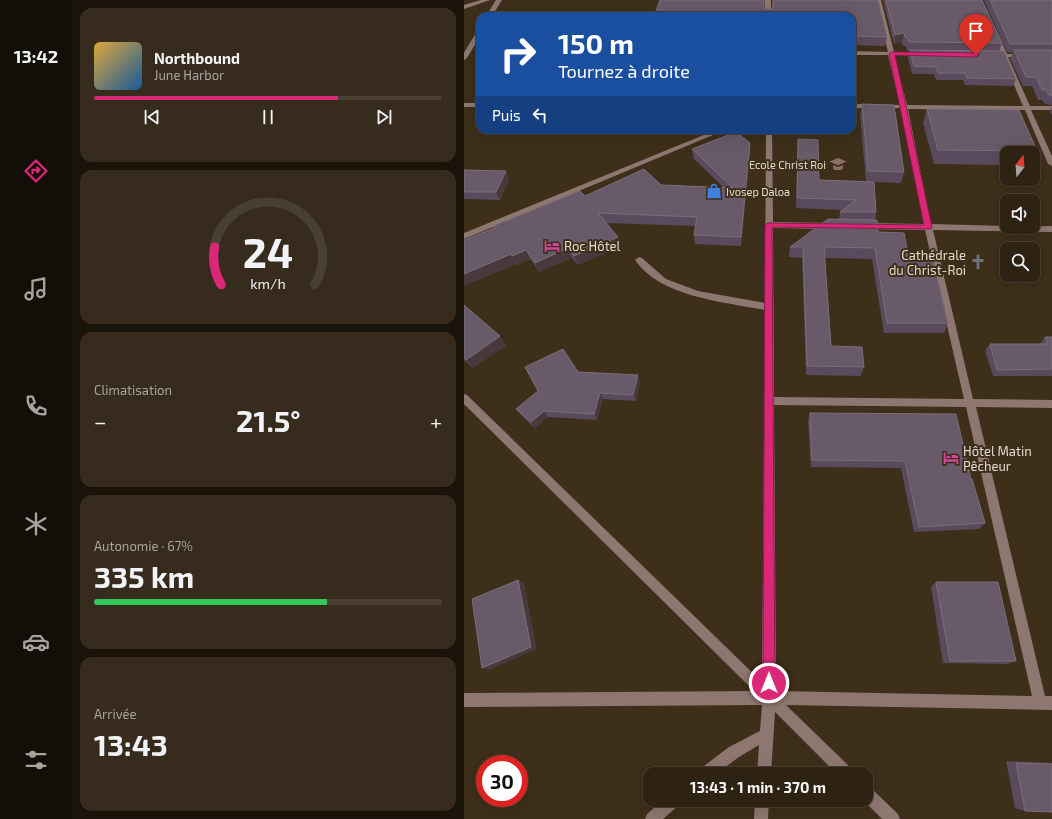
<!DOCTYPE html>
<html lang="fr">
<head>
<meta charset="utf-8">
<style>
  body { margin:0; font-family:"Exo 2",sans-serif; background:#362b1c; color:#f1f3f6; height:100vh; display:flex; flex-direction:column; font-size:15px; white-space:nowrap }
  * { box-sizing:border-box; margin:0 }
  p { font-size:13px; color:#a7a4a0 }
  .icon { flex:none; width:22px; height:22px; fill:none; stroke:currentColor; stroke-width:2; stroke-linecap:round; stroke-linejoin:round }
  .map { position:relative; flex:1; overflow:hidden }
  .drawer { display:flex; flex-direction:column; gap:8px; padding:8px; background:#19130a; width:392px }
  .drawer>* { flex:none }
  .hud { position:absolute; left:12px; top:12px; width:380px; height:122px; border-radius:12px; box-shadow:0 4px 16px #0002,0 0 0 1px #494033; background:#1a4fa0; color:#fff; overflow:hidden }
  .needle { width:26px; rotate:17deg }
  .tools { position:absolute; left:536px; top:146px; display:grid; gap:8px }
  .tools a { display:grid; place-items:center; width:40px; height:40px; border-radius:8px; background:#2e2313; box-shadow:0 4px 16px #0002,0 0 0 1px #494033; font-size:20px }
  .speed { position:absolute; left:12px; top:755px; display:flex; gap:8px; font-size:20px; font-weight:700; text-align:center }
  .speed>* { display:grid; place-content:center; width:52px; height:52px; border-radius:50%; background:#2e2313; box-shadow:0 4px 16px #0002,0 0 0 1px #494033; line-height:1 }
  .speed .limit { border:6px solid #d22; background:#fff; color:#111 }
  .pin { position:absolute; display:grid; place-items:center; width:34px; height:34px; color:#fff; margin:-41px -17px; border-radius:50% 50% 50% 0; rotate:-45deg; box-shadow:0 0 4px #0007 }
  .pin .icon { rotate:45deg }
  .me { position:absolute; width:44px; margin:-22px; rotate:0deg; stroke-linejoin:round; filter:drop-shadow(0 0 3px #0008) }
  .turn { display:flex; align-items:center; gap:14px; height:84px; padding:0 16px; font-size:18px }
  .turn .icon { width:52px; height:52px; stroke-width:2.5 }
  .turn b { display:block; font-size:28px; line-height:34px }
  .then { display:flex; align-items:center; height:38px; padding:0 16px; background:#0003; gap:8px; font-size:15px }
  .big { font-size:30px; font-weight:700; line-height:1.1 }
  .drawer .widget { flex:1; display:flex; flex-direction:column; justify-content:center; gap:6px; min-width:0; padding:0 14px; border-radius:12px; background:#362b1c }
  .drawer .dial { align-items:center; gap:0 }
  .dial svg { height:104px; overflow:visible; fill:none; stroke:#494033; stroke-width:7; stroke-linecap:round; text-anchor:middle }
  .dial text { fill:#f1f3f6; stroke:none }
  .song { display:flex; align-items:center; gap:12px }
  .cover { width:48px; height:48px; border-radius:6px; background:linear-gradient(135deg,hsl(40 70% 55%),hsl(210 70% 35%)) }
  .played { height:4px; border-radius:2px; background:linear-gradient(90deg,#db2777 70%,#494033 70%) }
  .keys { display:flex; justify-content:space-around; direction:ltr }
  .heat { display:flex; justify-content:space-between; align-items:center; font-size:22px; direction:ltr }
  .charge { height:6px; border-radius:3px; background:linear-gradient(90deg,#34c759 67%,#494033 0) }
  .trip { position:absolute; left:179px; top:767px; width:230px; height:40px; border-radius:12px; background:#2e2313; box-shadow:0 4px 16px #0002,0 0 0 1px #494033; font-weight:700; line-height:40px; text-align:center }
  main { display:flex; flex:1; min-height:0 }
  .tabs { display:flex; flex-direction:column; width:72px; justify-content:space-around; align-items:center; background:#120e08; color:#a7a4a0 }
  .tabs .icon { width:28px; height:28px }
  .tabs .active { color:#db2777 }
  .tabs b { font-size:18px; color:#f1f3f6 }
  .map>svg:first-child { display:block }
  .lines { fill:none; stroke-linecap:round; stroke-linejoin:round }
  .minor { fill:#8e7771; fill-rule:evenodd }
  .wall { fill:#594b5d }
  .shaded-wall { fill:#48393d }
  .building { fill:#685a69; stroke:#7b6e79 }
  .route { fill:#db2777; stroke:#8e194d }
  .labels { text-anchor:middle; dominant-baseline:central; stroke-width:4; stroke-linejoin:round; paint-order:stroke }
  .far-poi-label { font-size:11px; fill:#e3dacd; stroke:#3d2f19; text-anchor:end }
  .poi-label { font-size:13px; fill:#e3dacd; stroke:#3d2f19; text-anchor:start }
</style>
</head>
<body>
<main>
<nav class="tabs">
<b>13:42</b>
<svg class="icon active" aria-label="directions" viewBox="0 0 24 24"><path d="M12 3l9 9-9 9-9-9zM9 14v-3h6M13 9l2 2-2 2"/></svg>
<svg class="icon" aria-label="music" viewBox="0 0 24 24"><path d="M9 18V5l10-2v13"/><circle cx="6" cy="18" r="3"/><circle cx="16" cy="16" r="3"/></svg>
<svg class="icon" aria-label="phone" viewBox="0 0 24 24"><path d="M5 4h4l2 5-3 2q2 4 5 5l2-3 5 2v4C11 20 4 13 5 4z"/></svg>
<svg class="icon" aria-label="climate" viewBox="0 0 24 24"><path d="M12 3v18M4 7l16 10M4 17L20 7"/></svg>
<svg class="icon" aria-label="car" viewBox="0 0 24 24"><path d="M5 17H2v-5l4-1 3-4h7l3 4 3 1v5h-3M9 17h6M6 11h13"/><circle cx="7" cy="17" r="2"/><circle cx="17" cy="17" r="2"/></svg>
<svg class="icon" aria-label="filters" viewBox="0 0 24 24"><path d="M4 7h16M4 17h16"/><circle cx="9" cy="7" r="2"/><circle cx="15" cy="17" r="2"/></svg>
</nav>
<section class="drawer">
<div class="widget">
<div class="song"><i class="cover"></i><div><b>Northbound</b><p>June Harbor</p></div></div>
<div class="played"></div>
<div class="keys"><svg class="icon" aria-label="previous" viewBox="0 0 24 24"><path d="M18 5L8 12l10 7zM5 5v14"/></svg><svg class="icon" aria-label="pause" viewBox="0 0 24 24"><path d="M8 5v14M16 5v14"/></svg><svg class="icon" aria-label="next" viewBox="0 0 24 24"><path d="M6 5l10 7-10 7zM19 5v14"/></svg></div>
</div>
<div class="widget dial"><svg viewBox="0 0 100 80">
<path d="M14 69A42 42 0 1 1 86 69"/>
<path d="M14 69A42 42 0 0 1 9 40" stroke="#db2777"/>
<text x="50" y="56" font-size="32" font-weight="700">24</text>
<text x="50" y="72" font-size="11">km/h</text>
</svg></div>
<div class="widget"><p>Climatisation</p>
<div class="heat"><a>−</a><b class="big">21.5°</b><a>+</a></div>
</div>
<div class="widget"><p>Autonomie · 67%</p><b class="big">335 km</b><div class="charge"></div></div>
<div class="widget"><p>Arrivée</p><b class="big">13:43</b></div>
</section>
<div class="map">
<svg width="588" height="819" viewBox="0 0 588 819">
  <rect width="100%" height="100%" fill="#3d2f19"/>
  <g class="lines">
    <!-- minor -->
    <g class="minor">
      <polygon points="17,0 26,0 0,9 0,5"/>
      <polygon points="32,0 38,0 28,16 22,16"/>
      <rect x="301" y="0" width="6" height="16"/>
      <path d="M411,0H417L430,52H458L461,54L458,56L430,55L443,105L559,106L538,57H528L525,55L528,53H537L528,34L531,32L534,34L543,54H560L563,56L560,58L544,57L566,106H588V110H567L588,156V166L584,164L561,110L444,109L467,224L543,226V227L588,226V232L469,230L509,399L588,400V408L512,407L581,696H588V710L322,705L388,769L390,774H373L311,712L307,774H293L295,745L275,757L252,774H234L236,769L265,747L296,731L298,705L0,707V693L290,691L0,404V394L3,395L298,682L301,310C260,302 196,297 171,260L175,257L178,258L202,279L234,291L301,303L302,130H308L309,222L368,223L372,226L368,229L309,228L310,397L500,399L461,230L400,229L396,226L400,223L460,224L437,108H388V104L436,105L424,55H388V51L424,52ZM310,405L502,407L568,696L312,691Z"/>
      <polygon points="16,29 16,36 3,58 0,60 0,53 13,31"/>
      <rect x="0" y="103" width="16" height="4"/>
      <polygon points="252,130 261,130 0,239 0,233"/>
      <polygon points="402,786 407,788 434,814 436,819 418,819 399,800 402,800"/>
      <polygon points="199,800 217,800 215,805 199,819 181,819 183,814"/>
      <polygon points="291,800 305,800 304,819 290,819"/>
    </g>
  </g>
  <!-- wall -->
  <g class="wall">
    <polygon points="196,0 300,0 300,8 307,9 308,7 308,0 414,0 423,37 421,46 388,45 388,16 190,16"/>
    <polygon points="419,0 518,0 538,43 535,51 552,79 549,86 501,85 499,80 472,80 470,74 448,74 444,57 446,51 443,51 442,46 439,46 438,42 430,44"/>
    <polygon points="520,0 588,0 588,105 581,104 578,100 574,100 568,86 559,86 546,59 549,53 543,52"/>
    <polygon points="398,104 440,172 437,183 410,182 412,212 411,220 414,232 445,259 484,323 480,333 420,333 408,259 360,258 367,346 400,367 397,376 342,375 338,258 325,257 326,247 375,220 376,212 379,210 332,208 334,139 355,180 402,181 396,115"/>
    <polygon points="588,107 588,115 586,112"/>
    <polygon points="463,109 573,151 569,159 569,153 543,153 543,165 470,164 459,123"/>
    <polygon points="228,149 286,153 277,246 231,244 230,235 232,226 142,223 154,237 157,246 114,265 108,258 75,272 67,259 53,265 52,264 0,286 121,196 197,185 259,187 230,159"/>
    <polygon points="0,170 42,171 45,179 36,200 0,199"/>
    <polygon points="0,305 42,345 9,368 0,360"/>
    <polygon points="581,337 588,337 588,376 529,376 521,350 526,344 576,344"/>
    <polygon points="114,372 176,381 172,401 139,399 133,420 84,417 71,428 57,415 52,409"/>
    <polygon points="346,413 507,479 521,523 515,529 450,532 437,468 347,467 344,421"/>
    <polygon points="472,582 552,661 543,664 479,663 467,587"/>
    <polygon points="542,761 588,763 588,812 561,811 551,808"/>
  </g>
  <!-- shaded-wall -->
  <g class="shaded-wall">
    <polygon points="440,33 438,42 430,44 431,35"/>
    <polygon points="286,143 286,153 277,246 277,237"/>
    <polygon points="42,171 45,179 36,200 32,192"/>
    <polygon points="154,237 157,246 114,265 110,256"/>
    <polygon points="104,248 108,258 75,272 71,263"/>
    <polygon points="62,250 67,259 53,265 48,256"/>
    <polygon points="47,254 52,264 0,286 0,274"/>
    <polygon points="36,336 42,345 9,368 2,360"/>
    <polygon points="174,375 176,381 172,401 169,395"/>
    <polygon points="136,393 139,399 133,420 130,414"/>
    <polygon points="80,411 84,417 71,428 67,422"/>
    <polygon points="54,580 60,583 73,649 25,670 18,668"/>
  </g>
  <!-- building -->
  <g class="building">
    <polygon points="196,0 300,0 300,8 307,9 309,7 309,0 414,0 423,37 388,36 388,16 335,16 335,15 296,14 296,16 190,16"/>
    <polygon points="422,0 518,0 538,43 445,42 444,38 441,37 440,33 431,35"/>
    <polygon points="526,0 588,0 588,44 546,44"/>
    <polygon points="446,50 540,51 552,79 503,78 501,73 474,73 472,67 450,66"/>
    <polygon points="550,50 588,50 588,96 585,95 582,90 578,90 572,77 562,77"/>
    <polygon points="398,104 430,105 440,172 404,171"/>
    <polygon points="463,109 555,110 573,151 474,150"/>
    <polygon points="272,132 286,143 277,237 230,235 233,217 134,213 154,237 110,256 104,248 71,263 62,250 48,256 47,254 0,274 0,240 30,228 29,226 116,191 121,196 180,169 197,185 269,188 228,149"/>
    <polygon points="334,139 354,140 355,180 410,182 412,212 376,212 392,200 333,198"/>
    <polygon points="0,170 42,171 32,192 0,192"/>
    <polygon points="364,219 413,220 414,232 440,233 445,259 469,259 484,323 423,323 411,248 360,247 367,346 398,347 400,367 343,366 339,247 326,247"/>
    <polygon points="0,305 36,336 2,360 0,357"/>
    <polygon points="581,337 588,337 588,369 533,370 526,344 584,344"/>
    <polygon points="99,349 114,372 174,375 169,395 136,393 130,414 80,411 67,422 52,409 74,391 61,367"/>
    <polygon points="346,413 492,414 507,479 508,479 521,523 455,527 441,461 348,460"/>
    <polygon points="54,580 67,647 18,668 8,599"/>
    <polygon points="472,582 534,582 552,661 486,661"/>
    <polygon points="552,763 588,764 588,812 561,811"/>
  </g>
  <!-- route -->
  <polygon class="route" points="428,52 512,53 515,55 512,57 431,55 468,227 467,229 308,227 311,683 309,687 305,689 301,687 299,683 301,225 304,223 460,225 425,54"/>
  <!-- icons -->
  <defs>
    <symbol id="school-bare" viewBox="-9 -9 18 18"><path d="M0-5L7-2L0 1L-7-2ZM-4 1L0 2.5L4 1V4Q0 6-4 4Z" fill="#8d6e63" stroke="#3d2f19" stroke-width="2.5" paint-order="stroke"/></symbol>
    <symbol id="shop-bare" viewBox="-9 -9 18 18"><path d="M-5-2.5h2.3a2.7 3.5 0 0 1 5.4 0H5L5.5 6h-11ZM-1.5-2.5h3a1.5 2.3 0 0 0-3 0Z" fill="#3f7fe0" stroke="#3d2f19" stroke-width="2.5" paint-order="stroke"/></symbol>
    <symbol id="hotel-bare" viewBox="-9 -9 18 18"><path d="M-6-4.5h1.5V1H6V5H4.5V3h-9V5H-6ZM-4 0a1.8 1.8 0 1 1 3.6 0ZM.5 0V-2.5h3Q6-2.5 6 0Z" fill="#d1479c" stroke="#3d2f19" stroke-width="2.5" paint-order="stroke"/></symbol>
    <symbol id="church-bare" viewBox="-9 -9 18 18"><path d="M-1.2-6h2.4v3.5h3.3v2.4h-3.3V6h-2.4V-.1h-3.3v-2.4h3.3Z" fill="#6b7280" stroke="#3d2f19" stroke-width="2.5" paint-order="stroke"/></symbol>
  </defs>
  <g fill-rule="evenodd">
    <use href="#school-bare" x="363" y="153" width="22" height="22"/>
    <use href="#shop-bare" x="239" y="180" width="22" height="22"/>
    <use href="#hotel-bare" x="77" y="235" width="22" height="22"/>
    <use href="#church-bare" x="503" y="251" width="22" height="22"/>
    <use href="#hotel-bare" x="476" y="447" width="22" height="22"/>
  </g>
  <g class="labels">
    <!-- far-poi labels -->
    <g class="far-poi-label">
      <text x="362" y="164">Ecole Christ Roi</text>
      <text x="262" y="191" text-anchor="start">Ivosep Daloa</text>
    </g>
    <!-- poi labels -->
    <g class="poi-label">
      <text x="100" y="246">Roc Hôtel</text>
      <text x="502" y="255" text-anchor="end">Cathédrale<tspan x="502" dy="15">du Christ-Roi</tspan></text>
      <text x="499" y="451">Hôtel Matin<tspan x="499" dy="15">Pêcheur</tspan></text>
    </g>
  </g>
</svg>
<div class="tools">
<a><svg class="needle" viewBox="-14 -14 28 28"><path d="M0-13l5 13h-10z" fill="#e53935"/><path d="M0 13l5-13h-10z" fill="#a7a4a0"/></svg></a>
<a><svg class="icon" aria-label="sound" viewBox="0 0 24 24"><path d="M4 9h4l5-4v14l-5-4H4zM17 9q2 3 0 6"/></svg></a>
<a><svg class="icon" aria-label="search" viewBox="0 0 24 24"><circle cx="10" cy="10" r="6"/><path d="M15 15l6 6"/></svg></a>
</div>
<div class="speed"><div class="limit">30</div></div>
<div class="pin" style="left:512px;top:55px;background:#d93025"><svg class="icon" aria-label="arrive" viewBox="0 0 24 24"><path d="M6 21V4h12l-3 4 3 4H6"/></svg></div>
<svg class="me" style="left:305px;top:683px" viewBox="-20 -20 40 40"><circle r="17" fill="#db2777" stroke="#fff" stroke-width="3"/><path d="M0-11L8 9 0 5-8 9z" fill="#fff"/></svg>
<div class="trip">13:43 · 1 min · 370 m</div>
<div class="hud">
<div class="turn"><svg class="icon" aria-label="right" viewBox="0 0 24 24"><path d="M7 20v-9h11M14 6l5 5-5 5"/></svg><div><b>150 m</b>Tournez à droite</div></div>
<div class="then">Puis<svg class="icon" aria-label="left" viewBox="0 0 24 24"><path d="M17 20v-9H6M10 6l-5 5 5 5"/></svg></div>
</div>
</div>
</main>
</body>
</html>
